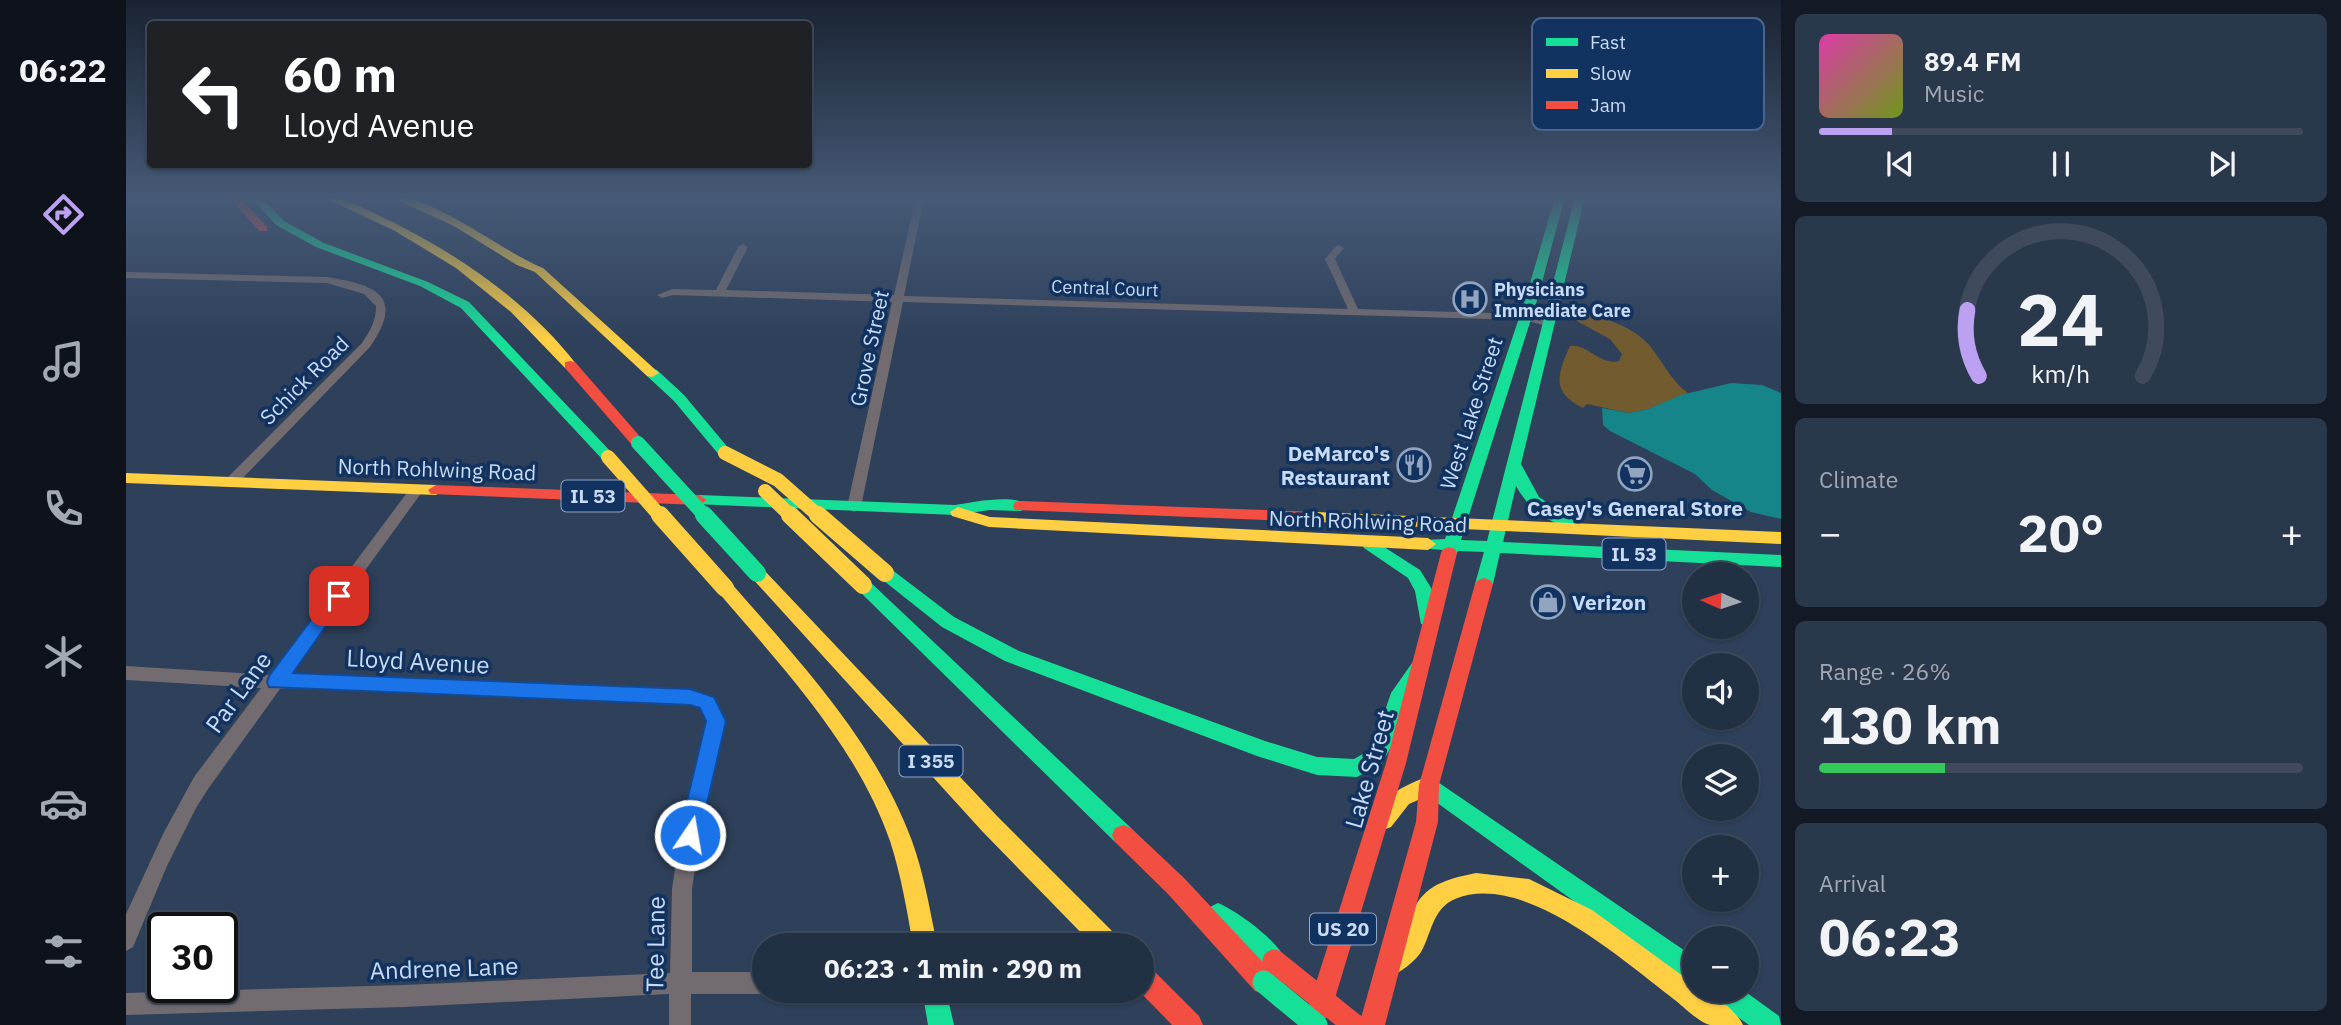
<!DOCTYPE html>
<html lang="en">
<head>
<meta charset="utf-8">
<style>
  body { margin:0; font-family:"IBM Plex Sans",sans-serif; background:#2a384b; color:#f1f3f6; height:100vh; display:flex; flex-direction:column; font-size:26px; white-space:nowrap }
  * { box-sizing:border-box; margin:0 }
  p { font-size:23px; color:#a2a9b2 }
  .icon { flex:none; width:38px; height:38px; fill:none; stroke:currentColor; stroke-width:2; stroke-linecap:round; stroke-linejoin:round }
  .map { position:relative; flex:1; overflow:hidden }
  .sheet { display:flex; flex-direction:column; gap:14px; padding:14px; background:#131a25; width:560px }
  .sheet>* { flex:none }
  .banner { position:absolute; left:21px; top:21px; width:665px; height:147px; border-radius:7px; box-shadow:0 2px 5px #0004,0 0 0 2px #3f4b5d; background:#202124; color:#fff; overflow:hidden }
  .needle { width:46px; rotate:273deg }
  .tools { position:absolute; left:1556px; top:562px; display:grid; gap:14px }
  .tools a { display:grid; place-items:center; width:77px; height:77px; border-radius:50%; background:#223044; box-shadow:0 2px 5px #0004,0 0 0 2px #3f4b5d; font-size:35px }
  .speed { position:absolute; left:21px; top:912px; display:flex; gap:14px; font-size:35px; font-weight:700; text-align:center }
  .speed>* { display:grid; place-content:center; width:91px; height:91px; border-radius:50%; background:#223044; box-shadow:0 2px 5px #0004,0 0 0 2px #3f4b5d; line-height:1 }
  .speed .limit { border:4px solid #111; border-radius:10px; background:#fff; color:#111 }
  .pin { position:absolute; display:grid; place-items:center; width:60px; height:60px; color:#fff; margin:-30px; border-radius:14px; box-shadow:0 4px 10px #0006 }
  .me { position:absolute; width:77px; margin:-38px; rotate:12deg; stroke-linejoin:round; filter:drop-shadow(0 0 5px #0008) }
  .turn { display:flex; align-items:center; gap:24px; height:147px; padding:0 21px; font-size:32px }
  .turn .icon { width:91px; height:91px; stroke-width:2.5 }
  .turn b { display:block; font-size:49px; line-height:60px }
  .big { font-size:52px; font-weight:800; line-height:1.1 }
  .sheet .tile { flex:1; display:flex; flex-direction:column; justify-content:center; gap:10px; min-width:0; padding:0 24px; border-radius:10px; background:#2a384b }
  .sheet .dial { align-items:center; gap:0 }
  .dial svg { height:182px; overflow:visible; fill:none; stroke:#3f4b5d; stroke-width:7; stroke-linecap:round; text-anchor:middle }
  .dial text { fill:#f1f3f6; stroke:none }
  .song { display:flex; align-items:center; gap:21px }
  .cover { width:84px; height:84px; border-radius:10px; background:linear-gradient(135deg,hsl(320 70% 55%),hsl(80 70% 35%)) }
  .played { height:7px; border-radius:4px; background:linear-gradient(90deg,#bca0f2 15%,#3f4b5d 15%) }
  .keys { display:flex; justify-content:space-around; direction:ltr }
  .heat { display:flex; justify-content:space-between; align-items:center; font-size:38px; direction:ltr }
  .charge { height:10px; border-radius:5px; background:linear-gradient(90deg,#34c759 26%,#3f4b5d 0) }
  .trip { position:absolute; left:626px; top:933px; width:402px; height:70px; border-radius:35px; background:#223044; box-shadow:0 2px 5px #0004,0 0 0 2px #3f4b5d; font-weight:800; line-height:70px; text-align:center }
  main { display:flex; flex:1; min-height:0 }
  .tab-bar { display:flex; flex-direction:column; width:126px; justify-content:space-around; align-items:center; background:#0e131b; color:#a2a9b2 }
  .tab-bar .icon { width:49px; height:49px }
  .tab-bar .selected { color:#bca0f2 }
  .tab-bar b { font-size:32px; color:#f1f3f6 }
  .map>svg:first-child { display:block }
  .green { fill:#735b30 }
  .water { fill:#15858a }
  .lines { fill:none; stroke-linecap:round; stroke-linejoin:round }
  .street { fill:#726b6f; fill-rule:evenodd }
  .fast { fill:#16e098; fill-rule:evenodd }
  .slow { fill:#ffcf43; fill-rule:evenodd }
  .jam { fill:#f24e42; fill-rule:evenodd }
  .fast-bridge-far2 { stroke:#16e098; stroke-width:14 }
  .fast-bridge-far1 { stroke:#16e098; stroke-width:18 }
  .fast-bridge { stroke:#16e098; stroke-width:23 }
  .slow-bridge-far1 { stroke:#ffcf43; stroke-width:14 }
  .slow-bridge { stroke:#ffcf43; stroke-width:18 }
  .jam-bridge { stroke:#f24e42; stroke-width:23 }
  .route { fill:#1a73e8; stroke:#114b97; stroke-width:2 }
  .labels { text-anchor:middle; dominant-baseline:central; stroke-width:7; stroke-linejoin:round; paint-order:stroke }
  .far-street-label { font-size:18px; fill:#c8dbf7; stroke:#12325f }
  .far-poi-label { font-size:18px; font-weight:bold; fill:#c8dbf7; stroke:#12325f; text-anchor:start }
  .shield { fill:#12325f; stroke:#91a8c9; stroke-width:2 }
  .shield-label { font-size:19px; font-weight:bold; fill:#c8dbf7 }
  .street-label { font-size:21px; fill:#c8dbf7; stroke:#12325f }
  .poi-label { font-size:21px; font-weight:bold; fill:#c8dbf7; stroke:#12325f; text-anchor:end }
  .near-street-label { font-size:24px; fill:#c8dbf7; stroke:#12325f }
  .key { fill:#12325f; stroke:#49658d; stroke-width:2 }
  .key-label { font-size:19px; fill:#c8dbf7 }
</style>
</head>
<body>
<main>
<nav class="tab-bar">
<b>06:22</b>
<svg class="icon selected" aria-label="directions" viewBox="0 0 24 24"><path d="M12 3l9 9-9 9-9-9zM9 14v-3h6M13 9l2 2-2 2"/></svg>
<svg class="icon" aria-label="music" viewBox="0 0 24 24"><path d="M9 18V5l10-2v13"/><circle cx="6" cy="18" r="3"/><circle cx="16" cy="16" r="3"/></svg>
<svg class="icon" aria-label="phone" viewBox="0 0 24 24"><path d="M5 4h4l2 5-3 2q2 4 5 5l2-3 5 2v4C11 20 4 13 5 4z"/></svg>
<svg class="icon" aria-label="climate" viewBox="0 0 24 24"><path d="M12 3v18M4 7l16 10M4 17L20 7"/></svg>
<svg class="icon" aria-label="car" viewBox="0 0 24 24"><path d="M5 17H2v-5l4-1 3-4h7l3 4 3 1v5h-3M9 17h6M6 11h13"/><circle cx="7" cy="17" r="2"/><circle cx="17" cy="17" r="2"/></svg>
<svg class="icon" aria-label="filters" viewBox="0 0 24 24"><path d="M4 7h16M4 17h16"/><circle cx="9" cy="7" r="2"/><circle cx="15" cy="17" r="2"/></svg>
</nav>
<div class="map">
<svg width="1655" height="1025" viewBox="0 0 1655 1025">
  <rect width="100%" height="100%" fill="#2e405a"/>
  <!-- green -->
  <path class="green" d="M1460,312C1482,320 1508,327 1524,346C1537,362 1545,381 1562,393L1522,409L1503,413L1461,404L1457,408C1425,392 1431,375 1444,346C1461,343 1474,366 1493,361L1496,354L1484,339L1449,320L1452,314Z"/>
  <!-- water -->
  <polygon class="water" points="1605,383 1636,385 1655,393 1655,519 1625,512 1586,490 1569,474 1484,431 1477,425 1476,408 1503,413 1522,409 1555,395"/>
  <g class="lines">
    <!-- street -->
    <g class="street">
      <polygon points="790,197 798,197 778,296 1222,309 1199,259 1210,246 1213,245 1218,248 1209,259 1232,309 1398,314 1426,323 1421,326 1398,320 777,302 735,507 728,512 721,507 766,302 547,295 536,298 531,295 546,289 590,290 612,247 617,244 622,247 600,290 768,295"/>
      <path d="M0,272L201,277C251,285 279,296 244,347L110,485H100L98,482L100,479L236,343C244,331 250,321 250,306L238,294L201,283L0,278Z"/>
      <polygon points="291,484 298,489 296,492 164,674 564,690 587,697 599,721 574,835 566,889 566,972 639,972 639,990 647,991 639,994 565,994 565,1025 543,1025 543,994 278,1007 0,1015 0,993 278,985 544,973 546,889 554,835 581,721 575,707 564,704 178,687 154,689 82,789 70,808 41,866 7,947 0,951 0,914 37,834 68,777 135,688 0,680 0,666 145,675 286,486"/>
    </g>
    <!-- fast -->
    <g class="fast">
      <polygon points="125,197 135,197 158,221 198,243 302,282 343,302 487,454 489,457 487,460 477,460 335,308 294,286 190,247 150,225"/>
      <path d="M1429,197H1439L1412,297L1335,540L1361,541L1449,197H1459L1395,464L1413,497L1450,522L1442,527C1418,521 1402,507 1390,486L1377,542L1655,555V567L1374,553L1367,584L1364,588H1352L1349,584L1358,552L1332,551L1329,557H1317L1316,550L1296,548L1294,544L1296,540L1319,539L1400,297Z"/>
      <polygon points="526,369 531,370 558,395 604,450 606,453 604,456 594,456 548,401 521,376 521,370"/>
      <path d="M573,495L829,505C846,502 891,493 903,506L895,511L864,510L829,515L568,504L565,500L568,496Z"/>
      <polygon points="1244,538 1294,570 1307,591 1310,619 1307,624 1301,626 1295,624 1289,591 1282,578 1238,548 1236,544 1238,540"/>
      <polygon points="759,567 765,569 828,617 893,651 1139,741 1191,757 1228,759 1242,751 1250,737 1265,693 1286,663 1293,660 1300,663 1302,668 1281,702 1269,740 1256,763 1231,777 1191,775 1131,756 879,661 816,627 753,577 751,573 753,569"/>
      <polygon points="737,579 743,581 1005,828 1008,835 1005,842 997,845 989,842 731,589 728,585 731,581"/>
      <polygon points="1303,776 1568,957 1568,984 1559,981 1296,792 1293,785 1296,778"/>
      <path d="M1092,903C1113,912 1152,941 1160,961L1157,970L1148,973C1137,969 1084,924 1080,915L1084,907Z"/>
      <polygon points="796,990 820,990 828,1025 802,1025"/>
      <polygon points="1583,990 1617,990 1653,1016 1655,1025 1623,1025 1586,999"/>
    </g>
    <!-- slow -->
    <g class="slow">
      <path d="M197,197C216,196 235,207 252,215C326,250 400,299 451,365L449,368H439L385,312L330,268L269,231Z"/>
      <path d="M265,197C309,195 374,251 417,268L533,373L526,377L521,376L409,272L391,265L328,226Z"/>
      <polygon points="0,473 310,485 318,490 310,495 0,483"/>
      <polygon points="832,507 864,517 1302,538 1310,544 1302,550 863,527 826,516 824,512"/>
      <polygon points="1190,512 1655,532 1655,544 1190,522 1182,517"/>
      <polygon points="631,567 637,569 872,817 992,937 996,945 967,945 856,831 625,577 623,573 625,569"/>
      <path d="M599,582L605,583C674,662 749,741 786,841C798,874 804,910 811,945H787C781,910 775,875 764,841C731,746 657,668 593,593L590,588L593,583Z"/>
      <path d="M1303,776L1310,778L1313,785L1310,792L1283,804L1265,827L1257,830L1249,827L1246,820C1257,795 1279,785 1303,776Z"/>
      <path d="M1350,873L1403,879L1466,910L1568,984V990C1585,990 1610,1010 1617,1025C1607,1025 1594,1025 1584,1025C1572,1022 1556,1005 1545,997C1495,959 1397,871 1329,899C1306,909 1306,933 1295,952C1289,962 1273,973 1262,978L1253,975L1250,966C1255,953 1267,948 1276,938C1283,930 1285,917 1289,907C1301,883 1326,878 1350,873Z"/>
    </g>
    <!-- jam -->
    <g class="jam">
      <polygon points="103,197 113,197 141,227 141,231 133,231"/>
      <polygon points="444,361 449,362 517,440 519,443 517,446 507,446 439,368 439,362"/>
      <polygon points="310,485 573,495 581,500 573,505 305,494 302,490"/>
      <polygon points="895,501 1190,512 1198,517 1190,522 889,510 887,506 889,502"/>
      <polygon points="1323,547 1329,549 1331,553 1280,763 1206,1008 1203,1017 1194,1020 1185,1017 1182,1008 1260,763 1315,553 1317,549"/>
      <polygon points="1358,578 1364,580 1367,584 1313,785 1312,822 1259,1025 1233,1025 1290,822 1293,785 1349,584 1352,580"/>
      <polygon points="997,825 1005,828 1058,878 1147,973 1150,982 1147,991 1138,994 1129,991 1042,894 989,842 986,835 989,828"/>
      <polygon points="1017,966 1026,969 1073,1016 1077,1025 1046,1025 1012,990 1017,990"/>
    </g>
    <!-- fast-bridge-far2 -->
    <polyline class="fast-bridge-far2" points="512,443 580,517"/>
    <!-- fast-bridge-far1 -->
    <polyline class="fast-bridge-far1" points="578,515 631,573"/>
    <!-- fast-bridge -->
    <polyline class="fast-bridge" points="1138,982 1190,1025"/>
    <!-- slow-bridge-far1 -->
    <g class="slow-bridge-far1">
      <polyline points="599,453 652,480 694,517"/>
      <polyline points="482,457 535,517"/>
      <polyline points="639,491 666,517"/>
    </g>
    <!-- slow-bridge -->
    <g class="slow-bridge">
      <polyline points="534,515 599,588"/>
      <polyline points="664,515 737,585"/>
      <polyline points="692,515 759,573"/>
    </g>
    <!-- jam-bridge -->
    <polyline class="jam-bridge" points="1148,961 1228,1025"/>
  </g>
  <!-- sky -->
  <linearGradient id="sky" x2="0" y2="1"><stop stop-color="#192332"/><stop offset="0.58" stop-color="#465976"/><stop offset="1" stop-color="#465976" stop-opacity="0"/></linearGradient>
  <rect width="1655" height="340" fill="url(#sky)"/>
  <!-- route -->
  <polygon class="route" points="213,590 219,592 221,596 167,673 564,689 588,697 600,721 572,843 564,846 556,843 553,835 580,721 574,708 564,705 143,687 141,682 143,676 206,592"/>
  <!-- icons -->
  <defs>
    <symbol id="hospital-ring" viewBox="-11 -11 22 22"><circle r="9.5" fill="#12325f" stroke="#92a5c0" stroke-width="1.5"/><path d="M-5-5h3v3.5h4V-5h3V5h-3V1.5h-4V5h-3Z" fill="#92a5c0"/></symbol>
    <symbol id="restaurant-ring" viewBox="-11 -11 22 22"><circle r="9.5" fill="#12325f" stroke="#92a5c0" stroke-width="1.5"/><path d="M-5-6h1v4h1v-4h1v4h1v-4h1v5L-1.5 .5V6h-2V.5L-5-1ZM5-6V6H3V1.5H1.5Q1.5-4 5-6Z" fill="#92a5c0"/></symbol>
    <symbol id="supermarket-ring" viewBox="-11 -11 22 22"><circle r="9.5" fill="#12325f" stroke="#92a5c0" stroke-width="1.5"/><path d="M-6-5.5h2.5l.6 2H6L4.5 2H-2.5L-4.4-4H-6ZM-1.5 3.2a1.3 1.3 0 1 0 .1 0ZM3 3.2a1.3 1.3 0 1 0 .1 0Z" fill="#92a5c0"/></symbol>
    <symbol id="shop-ring" viewBox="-11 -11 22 22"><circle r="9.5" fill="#12325f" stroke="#92a5c0" stroke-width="1.5"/><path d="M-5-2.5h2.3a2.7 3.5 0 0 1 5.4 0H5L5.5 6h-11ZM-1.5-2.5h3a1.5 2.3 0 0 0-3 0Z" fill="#92a5c0"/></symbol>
  </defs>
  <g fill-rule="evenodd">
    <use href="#hospital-ring" x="1325" y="280" width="38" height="38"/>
    <use href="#restaurant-ring" x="1269" y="446" width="38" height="38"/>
    <use href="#supermarket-ring" x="1490" y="455" width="38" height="38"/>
    <use href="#shop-ring" x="1403" y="583" width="38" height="38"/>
  </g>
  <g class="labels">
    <!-- far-street labels -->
    <g class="far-street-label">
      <text transform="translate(979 288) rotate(2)">Central Court</text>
    </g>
    <!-- far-poi labels -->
    <g class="far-poi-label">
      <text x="1368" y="289">Physicians<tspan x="1368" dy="21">Immediate Care</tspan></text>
    </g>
    <!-- shield labels -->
    <g class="shield">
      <rect x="435.5" y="480.5" width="63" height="31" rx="5"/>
      <rect x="1476.5" y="538.5" width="63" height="31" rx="5"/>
      <rect x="773.5" y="745.5" width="63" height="31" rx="5"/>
      <rect x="1184" y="913.5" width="66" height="31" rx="5"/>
    </g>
    <g class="shield-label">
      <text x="467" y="496">IL 53</text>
      <text x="1508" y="554">IL 53</text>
      <text x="805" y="761">I 355</text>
      <text x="1217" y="929">US 20</text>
    </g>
    <!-- street labels -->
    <g class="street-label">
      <text transform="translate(743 348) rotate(-78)">Grove Street</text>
      <text transform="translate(178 380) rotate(-45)">Schick Road</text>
      <text transform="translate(1345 413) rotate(-72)">West Lake Street</text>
      <text transform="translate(311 469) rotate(2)">North Rohlwing Road</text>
      <text transform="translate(1242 521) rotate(2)">North Rohlwing Road</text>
    </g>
    <!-- poi labels -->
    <g class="poi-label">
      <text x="1264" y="453">DeMarco's<tspan x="1264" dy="24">Restaurant</tspan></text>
      <text x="1509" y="508" text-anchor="middle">Casey's General Store</text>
      <text x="1446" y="602" text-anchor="start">Verizon</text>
    </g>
    <!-- near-street labels -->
    <g class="near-street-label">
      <text transform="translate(292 661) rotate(3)">Lloyd Avenue</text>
      <text transform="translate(112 692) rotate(-54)">Par Lane</text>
      <text transform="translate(1243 769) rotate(-74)">Lake Street</text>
      <text transform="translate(529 944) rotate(-89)">Tee Lane</text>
      <text transform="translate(318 968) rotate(-2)">Andrene Lane</text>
    </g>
  </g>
  <!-- legend -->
  <rect x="1406" y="18" width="232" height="112" rx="10" class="key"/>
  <rect x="1420" y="38" width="32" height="8" fill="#16e098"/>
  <rect x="1420" y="69" width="32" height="9" fill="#ffcf43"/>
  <rect x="1420" y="101" width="32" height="8" fill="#f24e42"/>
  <g class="key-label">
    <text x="1464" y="49">Fast</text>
    <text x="1464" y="80">Slow</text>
    <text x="1464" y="112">Jam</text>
  </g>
</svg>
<div class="tools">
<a><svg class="needle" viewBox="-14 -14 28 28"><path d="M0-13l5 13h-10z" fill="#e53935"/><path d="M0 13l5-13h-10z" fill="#a2a9b2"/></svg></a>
<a><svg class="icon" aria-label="sound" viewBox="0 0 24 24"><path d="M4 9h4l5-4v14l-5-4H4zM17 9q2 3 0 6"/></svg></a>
<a><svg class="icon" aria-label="layers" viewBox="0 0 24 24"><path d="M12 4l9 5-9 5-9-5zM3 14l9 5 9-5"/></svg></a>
<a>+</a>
<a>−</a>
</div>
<div class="speed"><div class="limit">30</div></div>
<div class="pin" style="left:213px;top:596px;background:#d93025"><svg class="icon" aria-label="arrive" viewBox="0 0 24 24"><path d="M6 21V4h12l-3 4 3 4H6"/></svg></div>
<svg class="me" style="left:564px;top:835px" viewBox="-20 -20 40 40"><circle r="17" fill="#1a73e8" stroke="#fff" stroke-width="3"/><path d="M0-11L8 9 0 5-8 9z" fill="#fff"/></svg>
<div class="trip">06:23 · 1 min · 290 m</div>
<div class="banner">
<div class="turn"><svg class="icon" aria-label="left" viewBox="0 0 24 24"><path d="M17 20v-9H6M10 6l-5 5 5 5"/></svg><div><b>60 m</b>Lloyd Avenue</div></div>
</div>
</div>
<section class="sheet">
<div class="tile">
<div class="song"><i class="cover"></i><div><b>89.4 FM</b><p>Music</p></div></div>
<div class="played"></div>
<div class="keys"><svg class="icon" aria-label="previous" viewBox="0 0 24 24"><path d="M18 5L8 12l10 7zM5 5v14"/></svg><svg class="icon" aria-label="pause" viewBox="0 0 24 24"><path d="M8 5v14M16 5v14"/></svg><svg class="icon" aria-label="next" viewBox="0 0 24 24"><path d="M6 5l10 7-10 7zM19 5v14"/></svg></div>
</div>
<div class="tile dial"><svg viewBox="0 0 100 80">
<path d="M14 69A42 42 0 1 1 86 69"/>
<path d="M14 69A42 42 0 0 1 9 40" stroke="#bca0f2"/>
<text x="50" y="56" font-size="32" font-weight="700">24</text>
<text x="50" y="72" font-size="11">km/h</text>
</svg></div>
<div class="tile"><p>Climate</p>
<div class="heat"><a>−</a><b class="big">20°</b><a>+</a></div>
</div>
<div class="tile"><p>Range · 26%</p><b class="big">130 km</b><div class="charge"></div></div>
<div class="tile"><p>Arrival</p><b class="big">06:23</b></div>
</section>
</main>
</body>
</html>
